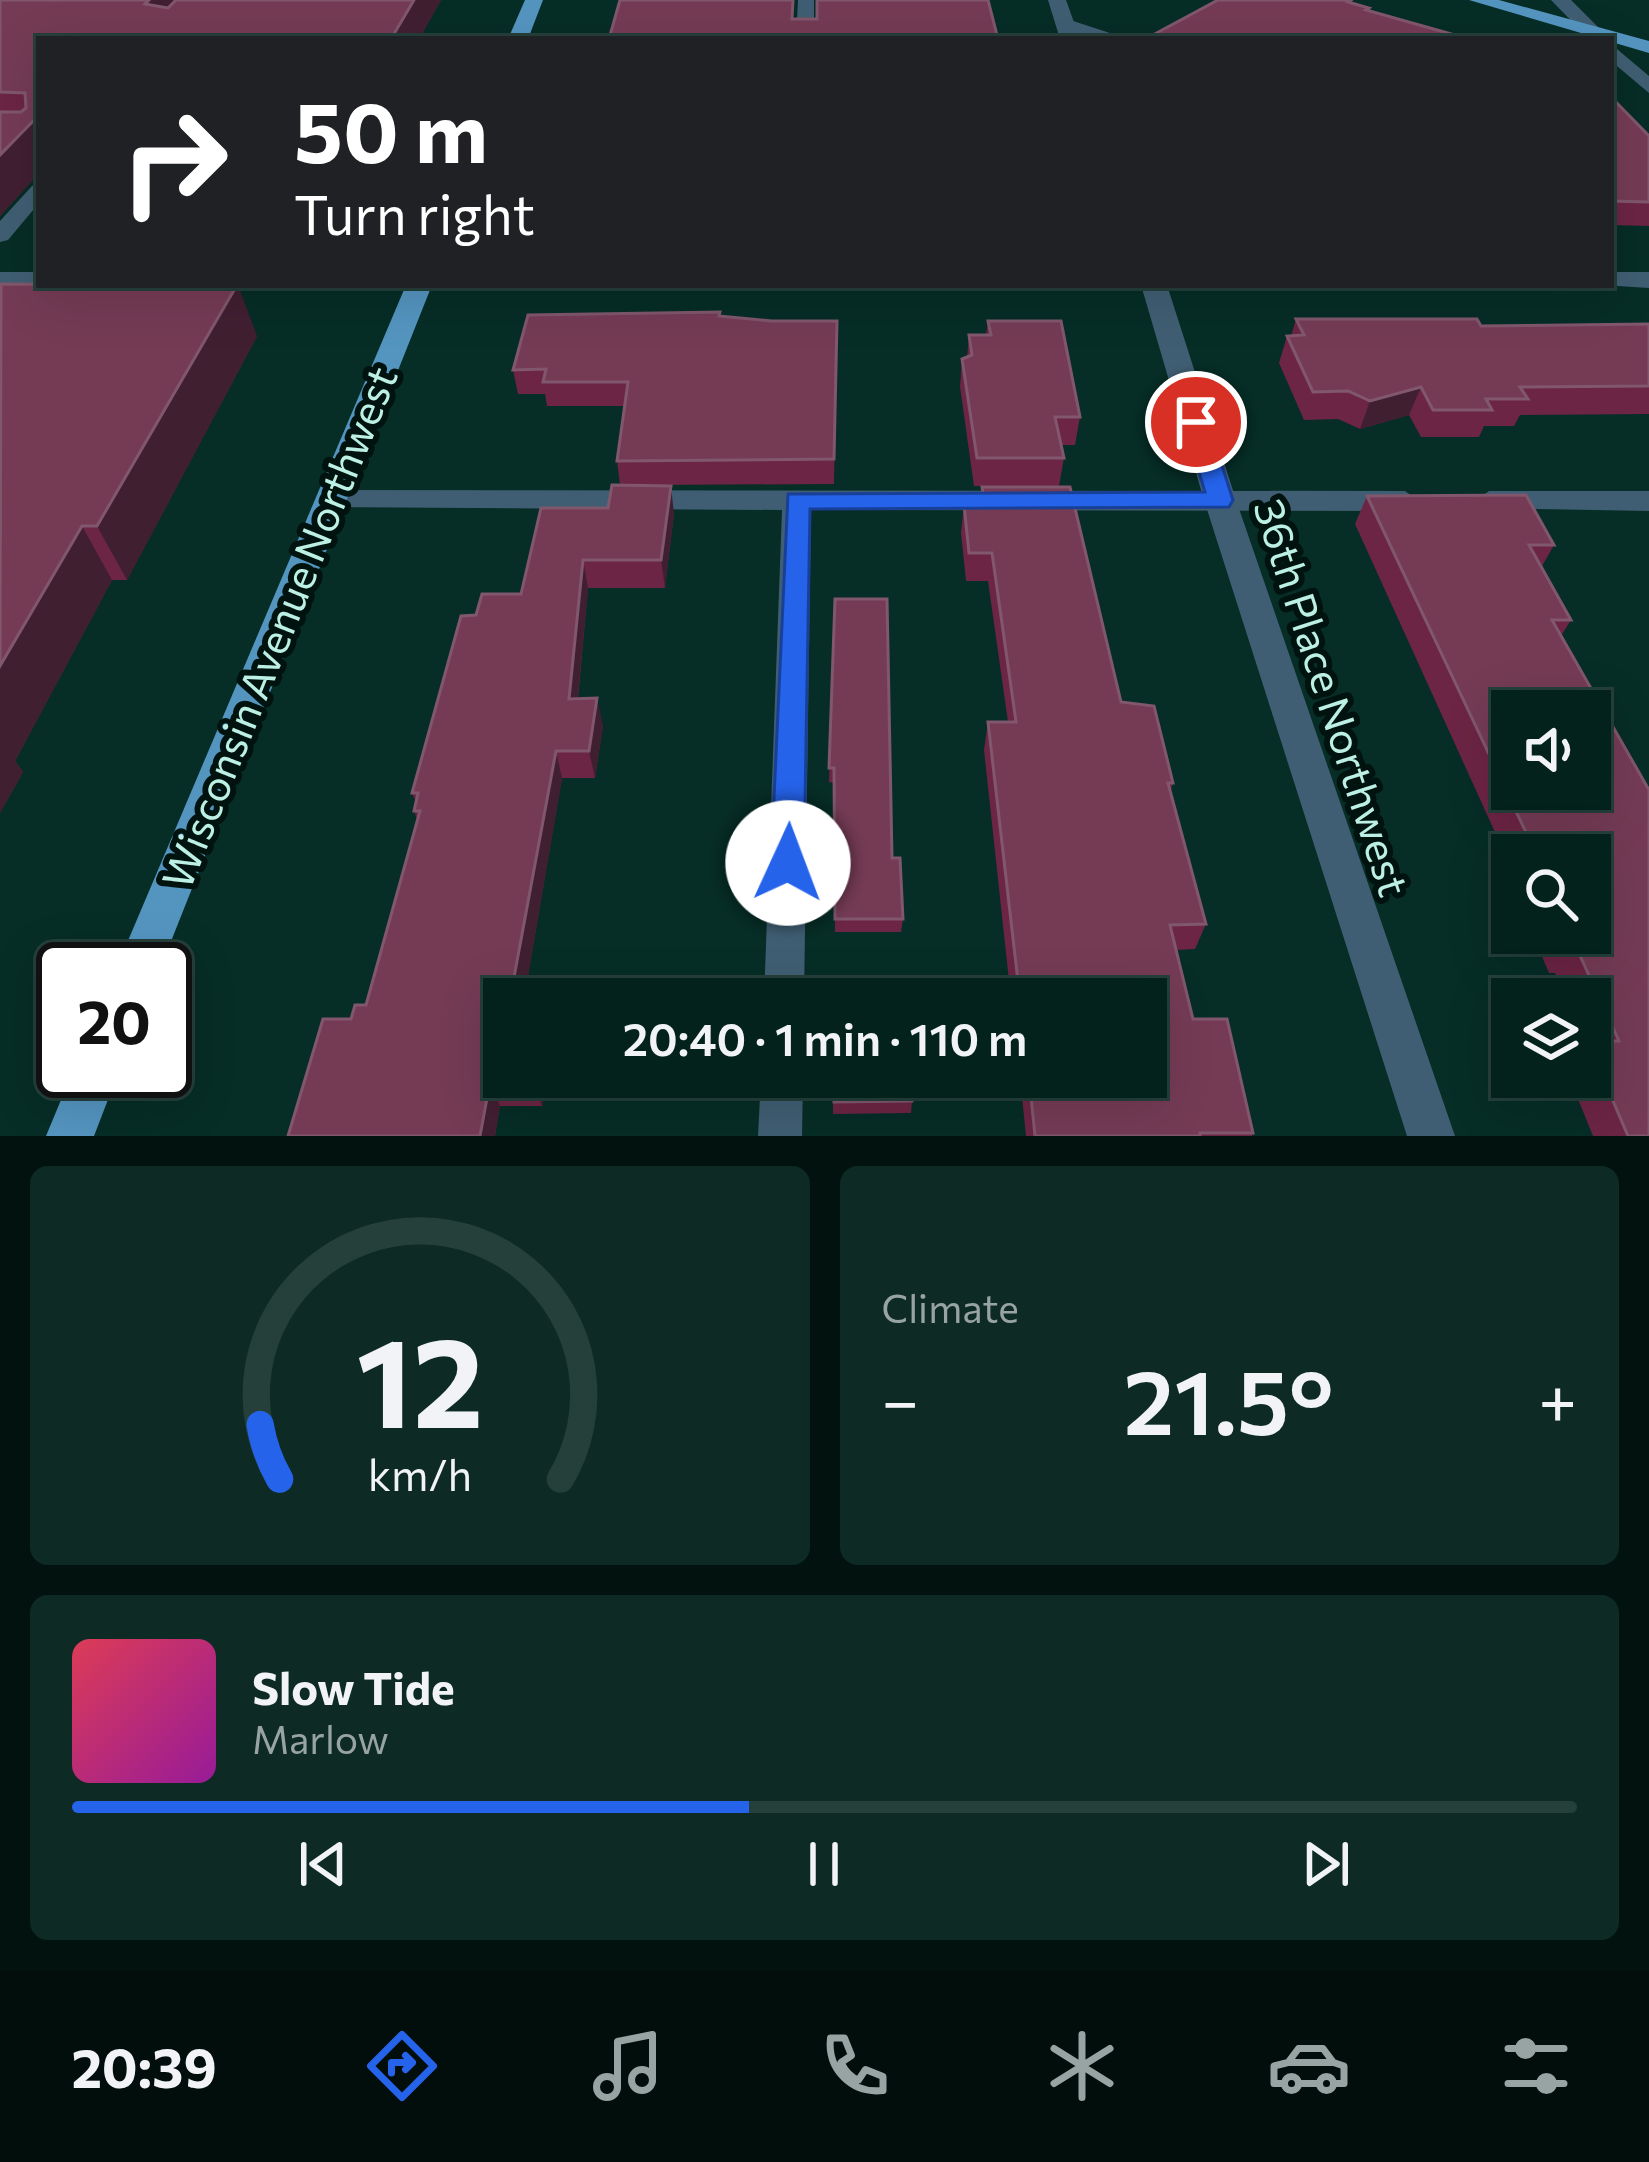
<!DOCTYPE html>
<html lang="en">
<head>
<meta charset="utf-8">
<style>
  body { margin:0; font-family:Commissioner,sans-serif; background:#0d2a25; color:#f1f3f6; height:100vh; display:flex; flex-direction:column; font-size:45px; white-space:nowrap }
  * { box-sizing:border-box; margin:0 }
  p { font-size:39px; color:#97a4a3 }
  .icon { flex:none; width:66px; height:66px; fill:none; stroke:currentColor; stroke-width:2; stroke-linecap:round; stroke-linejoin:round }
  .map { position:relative; height:1136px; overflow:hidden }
  .sheet { display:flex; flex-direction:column; gap:30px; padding:30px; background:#02130f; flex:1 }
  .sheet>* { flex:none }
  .top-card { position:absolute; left:36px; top:36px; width:1578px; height:252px; border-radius:0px; box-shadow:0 12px 48px #0002,0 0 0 3px #253f3b; background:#202124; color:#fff; overflow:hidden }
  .buttons { position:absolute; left:1491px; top:690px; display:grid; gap:24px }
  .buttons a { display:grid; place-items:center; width:120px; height:120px; border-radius:0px; background:#04221c; box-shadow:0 12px 48px #0002,0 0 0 3px #253f3b; font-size:60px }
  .speed { position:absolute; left:36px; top:942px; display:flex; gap:24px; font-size:60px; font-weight:700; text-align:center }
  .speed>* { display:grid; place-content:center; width:156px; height:156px; border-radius:50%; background:#04221c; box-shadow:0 12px 48px #0002,0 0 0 3px #253f3b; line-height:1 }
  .speed .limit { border:6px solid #111; border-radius:18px; background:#fff; color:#111 }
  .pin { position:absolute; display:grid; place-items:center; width:102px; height:102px; color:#fff; margin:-51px; border:6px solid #fff; border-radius:50%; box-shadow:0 3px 12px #0007 }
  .me { position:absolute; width:132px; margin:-66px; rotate:2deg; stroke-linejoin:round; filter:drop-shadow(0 0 9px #0008) }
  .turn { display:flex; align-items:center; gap:42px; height:252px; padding:0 60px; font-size:54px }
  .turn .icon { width:156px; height:156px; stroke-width:2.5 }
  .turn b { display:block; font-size:84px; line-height:102px }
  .big { font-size:90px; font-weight:600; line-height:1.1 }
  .sheet .card { flex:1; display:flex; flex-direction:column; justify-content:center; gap:18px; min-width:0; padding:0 42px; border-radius:18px; background:#0d2a25 }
  .sheet .dial { align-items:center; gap:0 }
  .dial svg { height:312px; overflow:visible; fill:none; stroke:#253f3b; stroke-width:7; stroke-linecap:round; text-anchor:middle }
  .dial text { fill:#f1f3f6; stroke:none }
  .song { display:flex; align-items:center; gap:36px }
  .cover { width:144px; height:144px; border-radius:18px; background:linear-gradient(135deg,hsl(350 70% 55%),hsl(300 70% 35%)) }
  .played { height:12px; border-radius:6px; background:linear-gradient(90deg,#2563eb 45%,#253f3b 45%) }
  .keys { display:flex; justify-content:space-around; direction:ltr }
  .heat { display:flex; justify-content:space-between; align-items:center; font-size:66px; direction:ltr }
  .sheet .tiles { flex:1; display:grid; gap:30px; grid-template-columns:1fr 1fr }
  .card:last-child { grid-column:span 2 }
  .trip { position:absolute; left:483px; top:978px; width:684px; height:120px; border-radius:0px; background:#04221c; box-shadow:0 12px 48px #0002,0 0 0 3px #253f3b; font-weight:600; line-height:120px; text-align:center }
  .tabs { display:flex; height:192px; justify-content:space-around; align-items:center; background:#020e0b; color:#97a4a3 }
  .tabs .icon { width:84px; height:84px }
  .tabs .selected { color:#2563eb }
  .tabs b { font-size:54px; color:#f1f3f6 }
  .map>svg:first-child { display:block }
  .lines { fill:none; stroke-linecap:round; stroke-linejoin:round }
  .service { fill:#405e73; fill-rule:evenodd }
  .minor { fill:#405e73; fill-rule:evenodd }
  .primary { fill:#5495c0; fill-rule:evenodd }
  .wall { fill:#6c2544 }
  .shaded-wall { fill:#401f31 }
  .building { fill:#753b55; stroke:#80576c; stroke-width:3; fill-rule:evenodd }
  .route { fill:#2563eb; stroke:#184099; stroke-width:3 }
  .labels { text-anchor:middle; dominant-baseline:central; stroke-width:12; stroke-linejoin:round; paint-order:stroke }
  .street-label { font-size:42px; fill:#bdf0e5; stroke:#00130f }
</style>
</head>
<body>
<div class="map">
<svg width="1649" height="1136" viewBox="0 0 1649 1136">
  <rect width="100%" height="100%" fill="#062d26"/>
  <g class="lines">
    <!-- service -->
    <g class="service">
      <polygon points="798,0 814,0 814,39 796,39"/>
      <polygon points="1064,18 1116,35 1119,39 1093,39 1058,27 1055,23"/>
      <polygon points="39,184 39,203 8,240 0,242 0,221 32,186"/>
      <polygon points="331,490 1405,491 1419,501 1405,511 811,510 804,999 764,999 782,510 321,507 317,500"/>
      <polygon points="1489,491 1649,491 1649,511 1479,508 1475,501"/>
      <polygon points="761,1077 803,1077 802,1136 758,1136"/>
    </g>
    <!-- minor -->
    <g class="minor">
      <polygon points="1048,0 1066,0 1080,39 1060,39"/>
      <polygon points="1551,0 1571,0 1610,39 1589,39"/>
      <polygon points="1611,44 1649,76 1649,93 1611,61"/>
      <polygon points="0,272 39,272 39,285 48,285 0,288"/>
      <polygon points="1611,272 1649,272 1649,288 1602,285 1611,285"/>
      <polygon points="1141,285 1167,285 1236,500 1455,1136 1407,1136 1204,500"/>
    </g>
    <!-- primary -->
    <g class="primary">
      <polygon points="525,0 543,0 528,39 508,39"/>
      <polygon points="1469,0 1499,0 1649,41 1649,53"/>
      <polygon points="406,285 432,285 160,969 116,969"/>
      <polygon points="73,1071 119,1071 94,1136 46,1136"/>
    </g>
  </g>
  <!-- wall -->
  <g class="wall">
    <polygon points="0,0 441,0 419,39 39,39 39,173 0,216"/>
    <polygon points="1611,97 1649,136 1649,226 1611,225"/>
    <polygon points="0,285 257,336 127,580 112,580 15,761 23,772 0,813"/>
    <polygon points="720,316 772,321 837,321 834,484 647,485 674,514 665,588 588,588 578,699 603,726 595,778 562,778 524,999 504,999 504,1077 547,1077 542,1106 500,1106 495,1136 288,1136 351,1019 366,1005 417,819 414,811 416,802 412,793 476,615 521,594 608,508 620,485 617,461 625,406 547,406 545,394 518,394 513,370"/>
    <polygon points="1296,319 1481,326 1649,324 1649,414 1520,415 1514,426 1484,426 1479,437 1421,437 1409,415 1360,429 1338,419 1304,420 1279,363 1287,336 1291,336"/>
    <polygon points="988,321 1080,417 1075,445 1061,445 1064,458 1059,486 974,486 960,387 962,359 967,358 969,335 986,335"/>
    <polygon points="982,487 1173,783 1170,793 1206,924 1195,949 1176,950 1193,1019 1253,1133 1252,1136 1026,1136 1020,1077 1146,1077 1146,999 1011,999 984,750 988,722 1008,722 988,581 966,581 961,533 964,505 980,505"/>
    <polygon points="1367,496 1554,545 1541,568 1571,620 1561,636 1649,1136 1593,1136 1569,1077 1590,1077 1590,999 1566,999 1555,973 1549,973 1532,933 1590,933 1590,855 1512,855 1512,888 1504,870 1509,863 1355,524"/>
    <polygon points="835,599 892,858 903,919 901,932 835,932 834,783 829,782"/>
    <polygon points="833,1077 912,1101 911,1113 833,1114"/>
  </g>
  <!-- shaded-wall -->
  <g class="shaded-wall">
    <polygon points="149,0 191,0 159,39 145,4"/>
    <polygon points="414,0 441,0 419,39 391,39"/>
    <polygon points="39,115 39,173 0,216 0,155"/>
    <polygon points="238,285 257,336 127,580 97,526"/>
    <polygon points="1421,387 1409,415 1360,429 1370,401"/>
    <polygon points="671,486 674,514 665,588 661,560"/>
    <polygon points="82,526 112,580 15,761 23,772 0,813 0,666"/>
    <polygon points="583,560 588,588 575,726 569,699"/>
    <polygon points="597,698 603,726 595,778 589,751"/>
    <polygon points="556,751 562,778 524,999 510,999"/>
    <polygon points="534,1077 547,1077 542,1106 533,1082"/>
    <polygon points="490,1082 500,1106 495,1136 480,1136"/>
  </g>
  <!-- building -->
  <g class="building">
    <polygon points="0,0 149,0 145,4 168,8 176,0 414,0 391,39 39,39 39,115 0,155 0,112 21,112 26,108 25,93 0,92"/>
    <polygon points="620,0 793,0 792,19 817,19 817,0 988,0 998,39 609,39"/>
    <polygon points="1218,0 1351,0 1348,2 1369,8 1366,10 1469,39 1153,39 1151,36"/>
    <polygon points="1611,97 1649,136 1649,202 1611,201"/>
    <polygon points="1,284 237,285 97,526 82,526 0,666"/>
    <polygon points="720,312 719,316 772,321 837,321 834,459 617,461 628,382 543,382 546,369 513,370 528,315"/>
    <polygon points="1296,319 1477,319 1481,326 1649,324 1649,386 1520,387 1528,399 1486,399 1492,410 1433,410 1421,387 1370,401 1348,391 1313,392 1287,336 1304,335"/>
    <polygon points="988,321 1061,321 1080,417 1055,417 1064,458 977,458 962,359 972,355 969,335 991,335"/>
    <polygon points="612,485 671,486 661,560 583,560 569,699 597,698 589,751 556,751 510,999 504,999 504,1077 534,1077 533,1082 490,1082 480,1136 288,1136 323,1019 351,1019 355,1005 366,1005 420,811 414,811 418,793 412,793 461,616 476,615 482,594 521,594 541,508 608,508"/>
    <polygon points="982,487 1070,487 1121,702 1154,706 1173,783 1168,783 1206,924 1170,925 1193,1019 1227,1019 1253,1133 1200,1133 1200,1136 1035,1136 1029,1077 1146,1077 1146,999 1020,999 988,722 1016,722 992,553 969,553 964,505 985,505"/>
    <path d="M1526,495L1554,545H1529L1571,620H1552L1649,790V1136H1628L1590,1047V1041H1619L1576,947H1571L1564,933H1590V855H1528L1523,843H1531L1367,496ZM1512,711H1590V789H1512Z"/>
    <polygon points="835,599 887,599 892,858 900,858 903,919 835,919 834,768 829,768"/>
    <polygon points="833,1077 911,1077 912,1101 834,1102"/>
  </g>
  <!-- route -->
  <polygon class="route" points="1196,414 1208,422 1233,500 1229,507 810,509 804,863 799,873 788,878 776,873 771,863 788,494 1205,492 1184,422"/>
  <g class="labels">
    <!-- street labels -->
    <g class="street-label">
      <text transform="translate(278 627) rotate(-68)">Wisconsin Avenue Northwest</text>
      <text transform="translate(1333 697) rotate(72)">36th Place Northwest</text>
    </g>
  </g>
</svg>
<div class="buttons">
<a><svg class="icon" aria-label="sound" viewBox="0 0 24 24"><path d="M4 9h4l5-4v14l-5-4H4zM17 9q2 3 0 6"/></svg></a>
<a><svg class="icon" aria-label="search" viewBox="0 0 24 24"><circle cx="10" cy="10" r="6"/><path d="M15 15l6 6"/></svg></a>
<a><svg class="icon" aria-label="layers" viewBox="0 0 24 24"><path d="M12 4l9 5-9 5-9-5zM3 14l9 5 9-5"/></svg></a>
</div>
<div class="speed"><div class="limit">20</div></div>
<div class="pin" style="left:1196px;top:422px;background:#d93025"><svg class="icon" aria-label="arrive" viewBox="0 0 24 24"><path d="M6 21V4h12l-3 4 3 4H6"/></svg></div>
<svg class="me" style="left:788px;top:863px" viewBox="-20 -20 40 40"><circle r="19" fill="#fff"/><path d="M0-13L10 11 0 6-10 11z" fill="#2563eb"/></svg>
<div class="trip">20:40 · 1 min · 110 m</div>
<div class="top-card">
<div class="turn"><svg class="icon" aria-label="right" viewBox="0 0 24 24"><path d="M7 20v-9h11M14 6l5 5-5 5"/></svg><div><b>50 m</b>Turn right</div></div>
</div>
</div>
<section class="sheet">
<div class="tiles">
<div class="card dial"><svg viewBox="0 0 100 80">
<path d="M14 69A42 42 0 1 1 86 69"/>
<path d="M14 69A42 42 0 0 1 9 55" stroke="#2563eb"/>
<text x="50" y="56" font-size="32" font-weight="700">12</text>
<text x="50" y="72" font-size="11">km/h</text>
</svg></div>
<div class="card"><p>Climate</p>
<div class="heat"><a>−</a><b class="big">21.5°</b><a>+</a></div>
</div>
<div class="card">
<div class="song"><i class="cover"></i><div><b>Slow Tide</b><p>Marlow</p></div></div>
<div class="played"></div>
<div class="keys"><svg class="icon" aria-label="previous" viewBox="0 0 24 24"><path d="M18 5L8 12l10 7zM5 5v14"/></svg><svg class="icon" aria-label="pause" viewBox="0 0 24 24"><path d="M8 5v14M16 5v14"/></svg><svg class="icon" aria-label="next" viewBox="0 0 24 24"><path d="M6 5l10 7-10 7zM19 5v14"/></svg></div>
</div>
</div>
</section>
<nav class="tabs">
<b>20:39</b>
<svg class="icon selected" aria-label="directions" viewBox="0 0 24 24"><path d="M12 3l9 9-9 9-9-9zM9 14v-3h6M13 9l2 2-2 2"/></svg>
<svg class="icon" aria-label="music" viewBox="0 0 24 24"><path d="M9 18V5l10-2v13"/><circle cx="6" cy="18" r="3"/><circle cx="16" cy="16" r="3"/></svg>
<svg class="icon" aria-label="phone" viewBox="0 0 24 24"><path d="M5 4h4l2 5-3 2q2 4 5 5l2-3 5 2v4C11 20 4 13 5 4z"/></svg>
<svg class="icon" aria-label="climate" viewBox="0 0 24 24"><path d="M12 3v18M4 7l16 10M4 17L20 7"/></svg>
<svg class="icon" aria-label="car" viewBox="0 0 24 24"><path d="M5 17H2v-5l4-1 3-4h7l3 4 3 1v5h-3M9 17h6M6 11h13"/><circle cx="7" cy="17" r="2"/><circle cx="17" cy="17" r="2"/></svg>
<svg class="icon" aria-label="filters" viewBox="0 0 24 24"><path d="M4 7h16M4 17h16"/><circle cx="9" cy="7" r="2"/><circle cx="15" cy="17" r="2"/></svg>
</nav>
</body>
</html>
